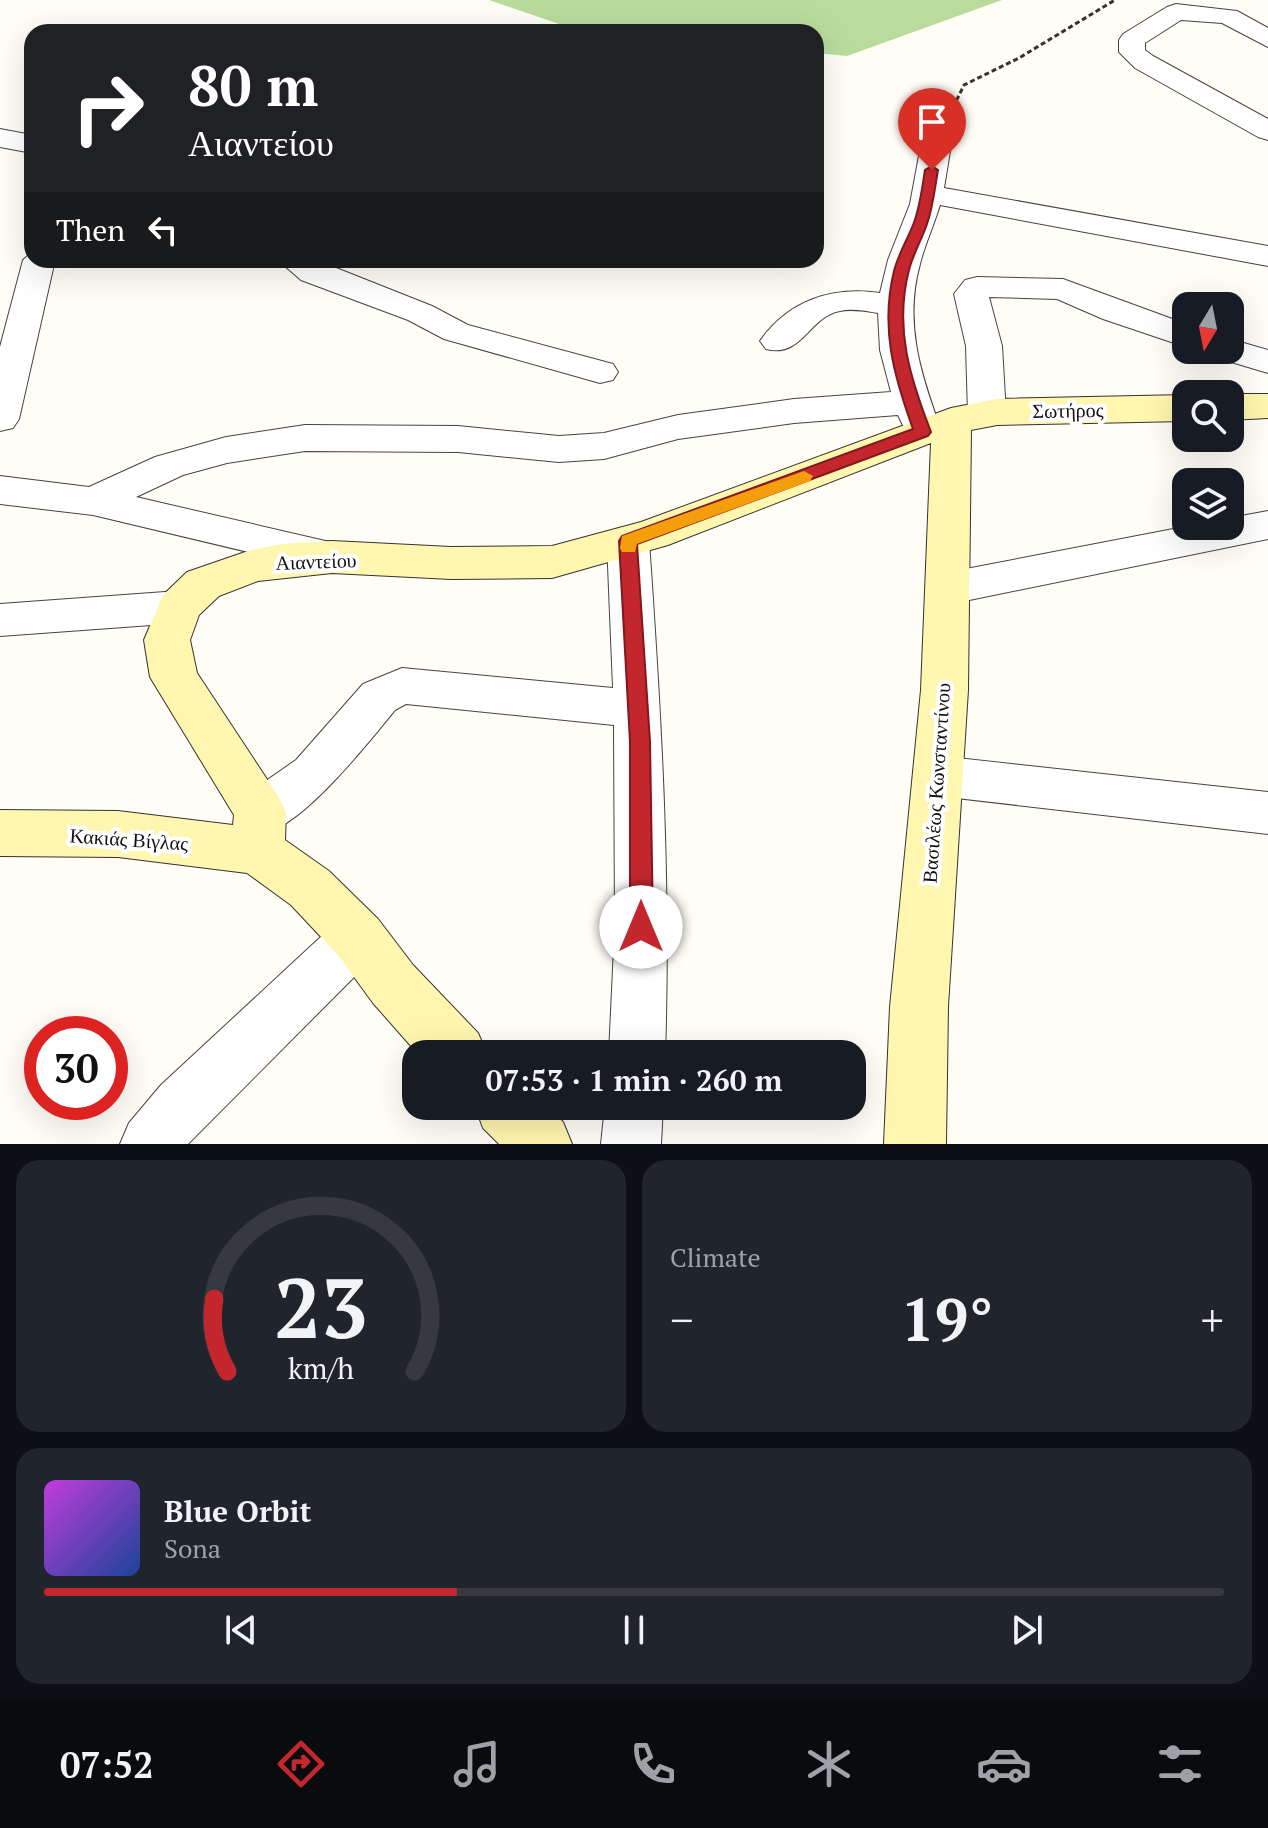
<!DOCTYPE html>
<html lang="en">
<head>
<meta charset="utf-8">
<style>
  body { margin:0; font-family:"PT Serif",serif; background:#20242c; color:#f1f3f6; height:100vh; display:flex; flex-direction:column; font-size:30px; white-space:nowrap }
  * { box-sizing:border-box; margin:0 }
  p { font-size:26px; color:#9ea1a6 }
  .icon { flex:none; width:44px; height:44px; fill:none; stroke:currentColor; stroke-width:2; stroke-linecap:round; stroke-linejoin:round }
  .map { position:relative; height:1144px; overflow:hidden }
  .side { display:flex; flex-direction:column; gap:16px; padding:16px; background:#0d0f14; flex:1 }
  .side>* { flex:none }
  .top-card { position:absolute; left:24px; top:24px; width:800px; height:244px; border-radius:24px; box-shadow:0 8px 32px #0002; background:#202124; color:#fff; overflow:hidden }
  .needle { width:52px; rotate:190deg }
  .buttons { position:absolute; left:1172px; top:292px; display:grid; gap:16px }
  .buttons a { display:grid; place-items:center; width:72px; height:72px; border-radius:16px; background:#171b24; box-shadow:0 8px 32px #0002; font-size:40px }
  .speed { position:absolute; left:24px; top:1016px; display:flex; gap:16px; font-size:40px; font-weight:700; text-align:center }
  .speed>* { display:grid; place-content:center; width:104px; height:104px; border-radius:50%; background:#171b24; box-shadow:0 8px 32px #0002; line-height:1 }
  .speed .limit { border:12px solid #d22; background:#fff; color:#111 }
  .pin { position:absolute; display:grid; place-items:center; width:68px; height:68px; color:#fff; margin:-82px -34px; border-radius:50% 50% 50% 0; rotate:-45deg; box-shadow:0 0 8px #0007 }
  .pin .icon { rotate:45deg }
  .me { position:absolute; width:88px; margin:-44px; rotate:0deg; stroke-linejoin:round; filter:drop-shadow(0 0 6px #0008) }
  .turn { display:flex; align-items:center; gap:28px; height:168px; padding:0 32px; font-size:36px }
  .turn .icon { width:104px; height:104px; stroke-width:2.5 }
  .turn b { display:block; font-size:56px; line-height:68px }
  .then { display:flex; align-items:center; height:76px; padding:0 32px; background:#0003; gap:16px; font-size:30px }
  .big { font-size:60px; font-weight:600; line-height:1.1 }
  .side .tile { flex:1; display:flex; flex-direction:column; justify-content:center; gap:12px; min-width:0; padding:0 28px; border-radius:24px; background:#20242c }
  .side .dial { align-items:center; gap:0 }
  .dial svg { height:208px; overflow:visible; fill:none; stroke:#363941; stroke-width:7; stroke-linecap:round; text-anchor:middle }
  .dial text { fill:#f1f3f6; stroke:none }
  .song { display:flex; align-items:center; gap:24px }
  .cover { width:96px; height:96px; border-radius:12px; background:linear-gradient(135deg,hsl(290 70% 55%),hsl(220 70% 35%)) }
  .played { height:8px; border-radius:4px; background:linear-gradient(90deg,#c4262e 35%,#363941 35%) }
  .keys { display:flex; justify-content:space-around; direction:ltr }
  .heat { display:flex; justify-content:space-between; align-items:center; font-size:44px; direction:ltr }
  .side .tiles { flex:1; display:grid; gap:16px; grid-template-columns:1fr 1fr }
  .tile:last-child { grid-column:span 2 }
  .trip { position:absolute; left:402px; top:1040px; width:464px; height:80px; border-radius:24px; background:#171b24; box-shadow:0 8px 32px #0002; font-weight:600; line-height:80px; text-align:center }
  .tabs { display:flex; height:128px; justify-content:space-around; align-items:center; background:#090b0e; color:#9ea1a6 }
  .tabs .icon { width:56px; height:56px }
  .tabs .on { color:#c4262e }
  .tabs b { font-size:36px; color:#f1f3f6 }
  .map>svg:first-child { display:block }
  .forest { fill:#b9dc9c }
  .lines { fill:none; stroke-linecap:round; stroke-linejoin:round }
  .street-casing { stroke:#444; stroke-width:2 }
  .secondary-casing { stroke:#333; stroke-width:2 }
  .path { stroke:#333; stroke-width:3; stroke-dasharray:5 3; stroke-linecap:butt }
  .street { fill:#fff; fill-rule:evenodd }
  .secondary { fill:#fff6b0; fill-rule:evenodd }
  .route { fill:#c4262e; stroke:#7f191e; stroke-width:2 }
  .slow { fill:#f59e0b }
  .labels { text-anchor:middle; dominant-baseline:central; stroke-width:8; stroke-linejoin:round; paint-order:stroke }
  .street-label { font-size:20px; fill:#111; stroke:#fff }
</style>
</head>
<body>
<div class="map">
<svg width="1268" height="1144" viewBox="0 0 1268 1144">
  <rect width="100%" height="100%" fill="#fffdf5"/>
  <!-- forest -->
  <polygon class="forest" points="489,0 1002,0 847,56 816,53 816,32 630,32 559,24"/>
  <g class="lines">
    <defs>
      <g id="street">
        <polygon points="1176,4 1237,11 1268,28 1268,47 1222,23 1181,20 1145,43 1145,50 1153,56 1268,119 1268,140 1258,137 1135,68 1119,52 1119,40 1123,34 1167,7"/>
        <polygon points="0,129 32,135 32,153 0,147"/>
        <path d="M936,136L946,139L951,145L944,188L1268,246V266L940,205C934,225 925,244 920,264C904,322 920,372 940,427L934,436L921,439L908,436L898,415L794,423L678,439L604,459L559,462L458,452L305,451L227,463L183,475L136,497L347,546L353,557L347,568L332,572L93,515L0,504V476L89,487L155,457L226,437L305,425L458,426L559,436L604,433L678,415L794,399L891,392L880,350L878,313C866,311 852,308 840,311C808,317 803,358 766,349L760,341C789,300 833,286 880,293L888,260L910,204L921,145L926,139Z"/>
        <polygon points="32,252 32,260 55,260 19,419 13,428 0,431 0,347 23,260"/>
        <polygon points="278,260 316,260 432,306 468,325 613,364 618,372 613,380 600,383 444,339 408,320 301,280"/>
        <polygon points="977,277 1063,279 1186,324 1186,347 1103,319 1057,299 989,297 1002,346 1006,414 1000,423 987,426 974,423 968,414 966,346 954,294 965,280"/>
        <polygon points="1230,339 1268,350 1268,373 1218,358 1212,350 1230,350"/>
        <polygon points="1268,511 1268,539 950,604 935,599 929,588 935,577 950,572 1189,526 1230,526 1230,518"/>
        <path d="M628,526L643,531L649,541C661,712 671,882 665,1054H609L615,926L614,725L406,704L395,710C372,738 298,833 260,833C255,833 247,829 243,827L235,812L243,797L296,760L363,684L402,668L613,688L607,541L613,531Z"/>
        <polygon points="179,591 194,596 201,607 194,618 179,623 0,636 0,604"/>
        <polygon points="939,756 1268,792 1268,834 939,796 922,790 915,776 922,762"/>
        <polygon points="358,913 377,920 384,937 377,954 188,1144 120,1144 129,1123 161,1085 339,920"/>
        <polygon points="605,1106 663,1106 661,1144 601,1144"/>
      </g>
      <g id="secondary">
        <polygon points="1230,394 1268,394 1268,418 1230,420"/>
        <polygon points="1186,395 1186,421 997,425 971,430 968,690 948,1007 946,1144 884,1144 890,1007 921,690 931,443 668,545 552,578 451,579 332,573 258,581 219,596 199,615 190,640 197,673 278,796 286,812 285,840 329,871 378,919 413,965 478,1033 487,1054 418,1054 373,1003 338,955 291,905 247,873 118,857 0,856 0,810 118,811 233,825 234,815 150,677 144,640 163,595 187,572 251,550 282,544 332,541 451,547 552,546 641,522 951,408 997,399"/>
        <polygon points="475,1106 547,1106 563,1122 572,1144 499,1144 483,1128"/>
      </g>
    </defs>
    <!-- street casing -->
    <use href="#street" class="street-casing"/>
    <!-- secondary casing -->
    <use href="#secondary" class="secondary-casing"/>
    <!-- path -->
    <polyline class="path" points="946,122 964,85 1019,58 1115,0"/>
    <!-- street -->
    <use href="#street" class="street"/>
    <!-- secondary -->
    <use href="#secondary" class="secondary"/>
  </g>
  <!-- route -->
  <path class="route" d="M932,166L938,170C935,187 933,207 927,224C922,239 913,254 909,270C894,328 910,378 931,432L928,436L637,544L650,742L653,927L649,935L641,938L633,935L630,927V742L619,541L622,536L913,429C894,376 880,328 894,271C898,255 907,240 913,225C920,208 922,188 925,170Z"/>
  <!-- slow -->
  <polygon class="slow" points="804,471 813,476 810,481 637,544 635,552 622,552 620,548 622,536"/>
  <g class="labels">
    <!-- street labels -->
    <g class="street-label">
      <text transform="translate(1068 410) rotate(-1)">Σωτήρος</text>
      <text transform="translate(316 561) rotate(-2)">Αιαντείου</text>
      <text transform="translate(936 783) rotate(-86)">Βασιλέως Κωνσταντίνου</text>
      <text transform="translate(129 839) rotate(4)">Κακιάς Βίγλας</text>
    </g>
  </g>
</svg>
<div class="buttons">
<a><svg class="needle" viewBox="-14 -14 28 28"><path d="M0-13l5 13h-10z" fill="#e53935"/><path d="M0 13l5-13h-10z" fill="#9ea1a6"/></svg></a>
<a><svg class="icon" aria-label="search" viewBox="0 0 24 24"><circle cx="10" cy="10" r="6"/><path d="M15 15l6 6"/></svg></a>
<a><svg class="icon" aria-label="layers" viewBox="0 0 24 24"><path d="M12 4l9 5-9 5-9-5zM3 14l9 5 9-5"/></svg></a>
</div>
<div class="speed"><div class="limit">30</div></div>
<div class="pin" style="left:932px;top:170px;background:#d93025"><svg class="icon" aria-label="arrive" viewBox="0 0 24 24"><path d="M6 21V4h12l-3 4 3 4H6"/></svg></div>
<svg class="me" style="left:641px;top:927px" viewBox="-20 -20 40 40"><circle r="19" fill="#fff"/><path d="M0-13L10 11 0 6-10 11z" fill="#c4262e"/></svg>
<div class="trip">07:53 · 1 min · 260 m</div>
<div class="top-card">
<div class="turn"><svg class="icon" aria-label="right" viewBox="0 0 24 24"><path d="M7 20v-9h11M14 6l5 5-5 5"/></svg><div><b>80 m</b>Αιαντείου</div></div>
<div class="then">Then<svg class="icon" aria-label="left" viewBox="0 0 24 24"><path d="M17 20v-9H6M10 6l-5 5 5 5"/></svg></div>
</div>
</div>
<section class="side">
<div class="tiles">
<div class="tile dial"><svg viewBox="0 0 100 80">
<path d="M14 69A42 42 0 1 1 86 69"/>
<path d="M14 69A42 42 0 0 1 9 41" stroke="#c4262e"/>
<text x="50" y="56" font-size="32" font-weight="700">23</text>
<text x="50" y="72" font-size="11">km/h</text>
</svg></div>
<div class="tile"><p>Climate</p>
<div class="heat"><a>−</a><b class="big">19°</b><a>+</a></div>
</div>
<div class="tile">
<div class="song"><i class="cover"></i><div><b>Blue Orbit</b><p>Sona</p></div></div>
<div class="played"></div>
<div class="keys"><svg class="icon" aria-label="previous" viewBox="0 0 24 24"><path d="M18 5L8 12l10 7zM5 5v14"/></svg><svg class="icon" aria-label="pause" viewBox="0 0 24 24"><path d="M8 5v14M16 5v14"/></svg><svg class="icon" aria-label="next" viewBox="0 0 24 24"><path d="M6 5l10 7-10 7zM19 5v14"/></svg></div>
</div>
</div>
</section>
<nav class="tabs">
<b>07:52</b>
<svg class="icon on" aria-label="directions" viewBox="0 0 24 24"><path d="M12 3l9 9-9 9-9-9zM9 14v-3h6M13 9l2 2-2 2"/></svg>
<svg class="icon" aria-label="music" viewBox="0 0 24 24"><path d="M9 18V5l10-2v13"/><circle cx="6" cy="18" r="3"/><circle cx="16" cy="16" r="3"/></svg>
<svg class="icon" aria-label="phone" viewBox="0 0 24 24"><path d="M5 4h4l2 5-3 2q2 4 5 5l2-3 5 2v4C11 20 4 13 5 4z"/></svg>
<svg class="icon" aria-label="climate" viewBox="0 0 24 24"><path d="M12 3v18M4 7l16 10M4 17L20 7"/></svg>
<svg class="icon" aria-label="car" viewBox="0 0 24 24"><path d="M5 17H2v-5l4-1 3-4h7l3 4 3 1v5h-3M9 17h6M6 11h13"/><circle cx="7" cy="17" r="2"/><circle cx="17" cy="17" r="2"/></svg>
<svg class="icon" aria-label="filters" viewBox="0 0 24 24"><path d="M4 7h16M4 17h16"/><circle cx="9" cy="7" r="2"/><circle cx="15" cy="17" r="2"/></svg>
</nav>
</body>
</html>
